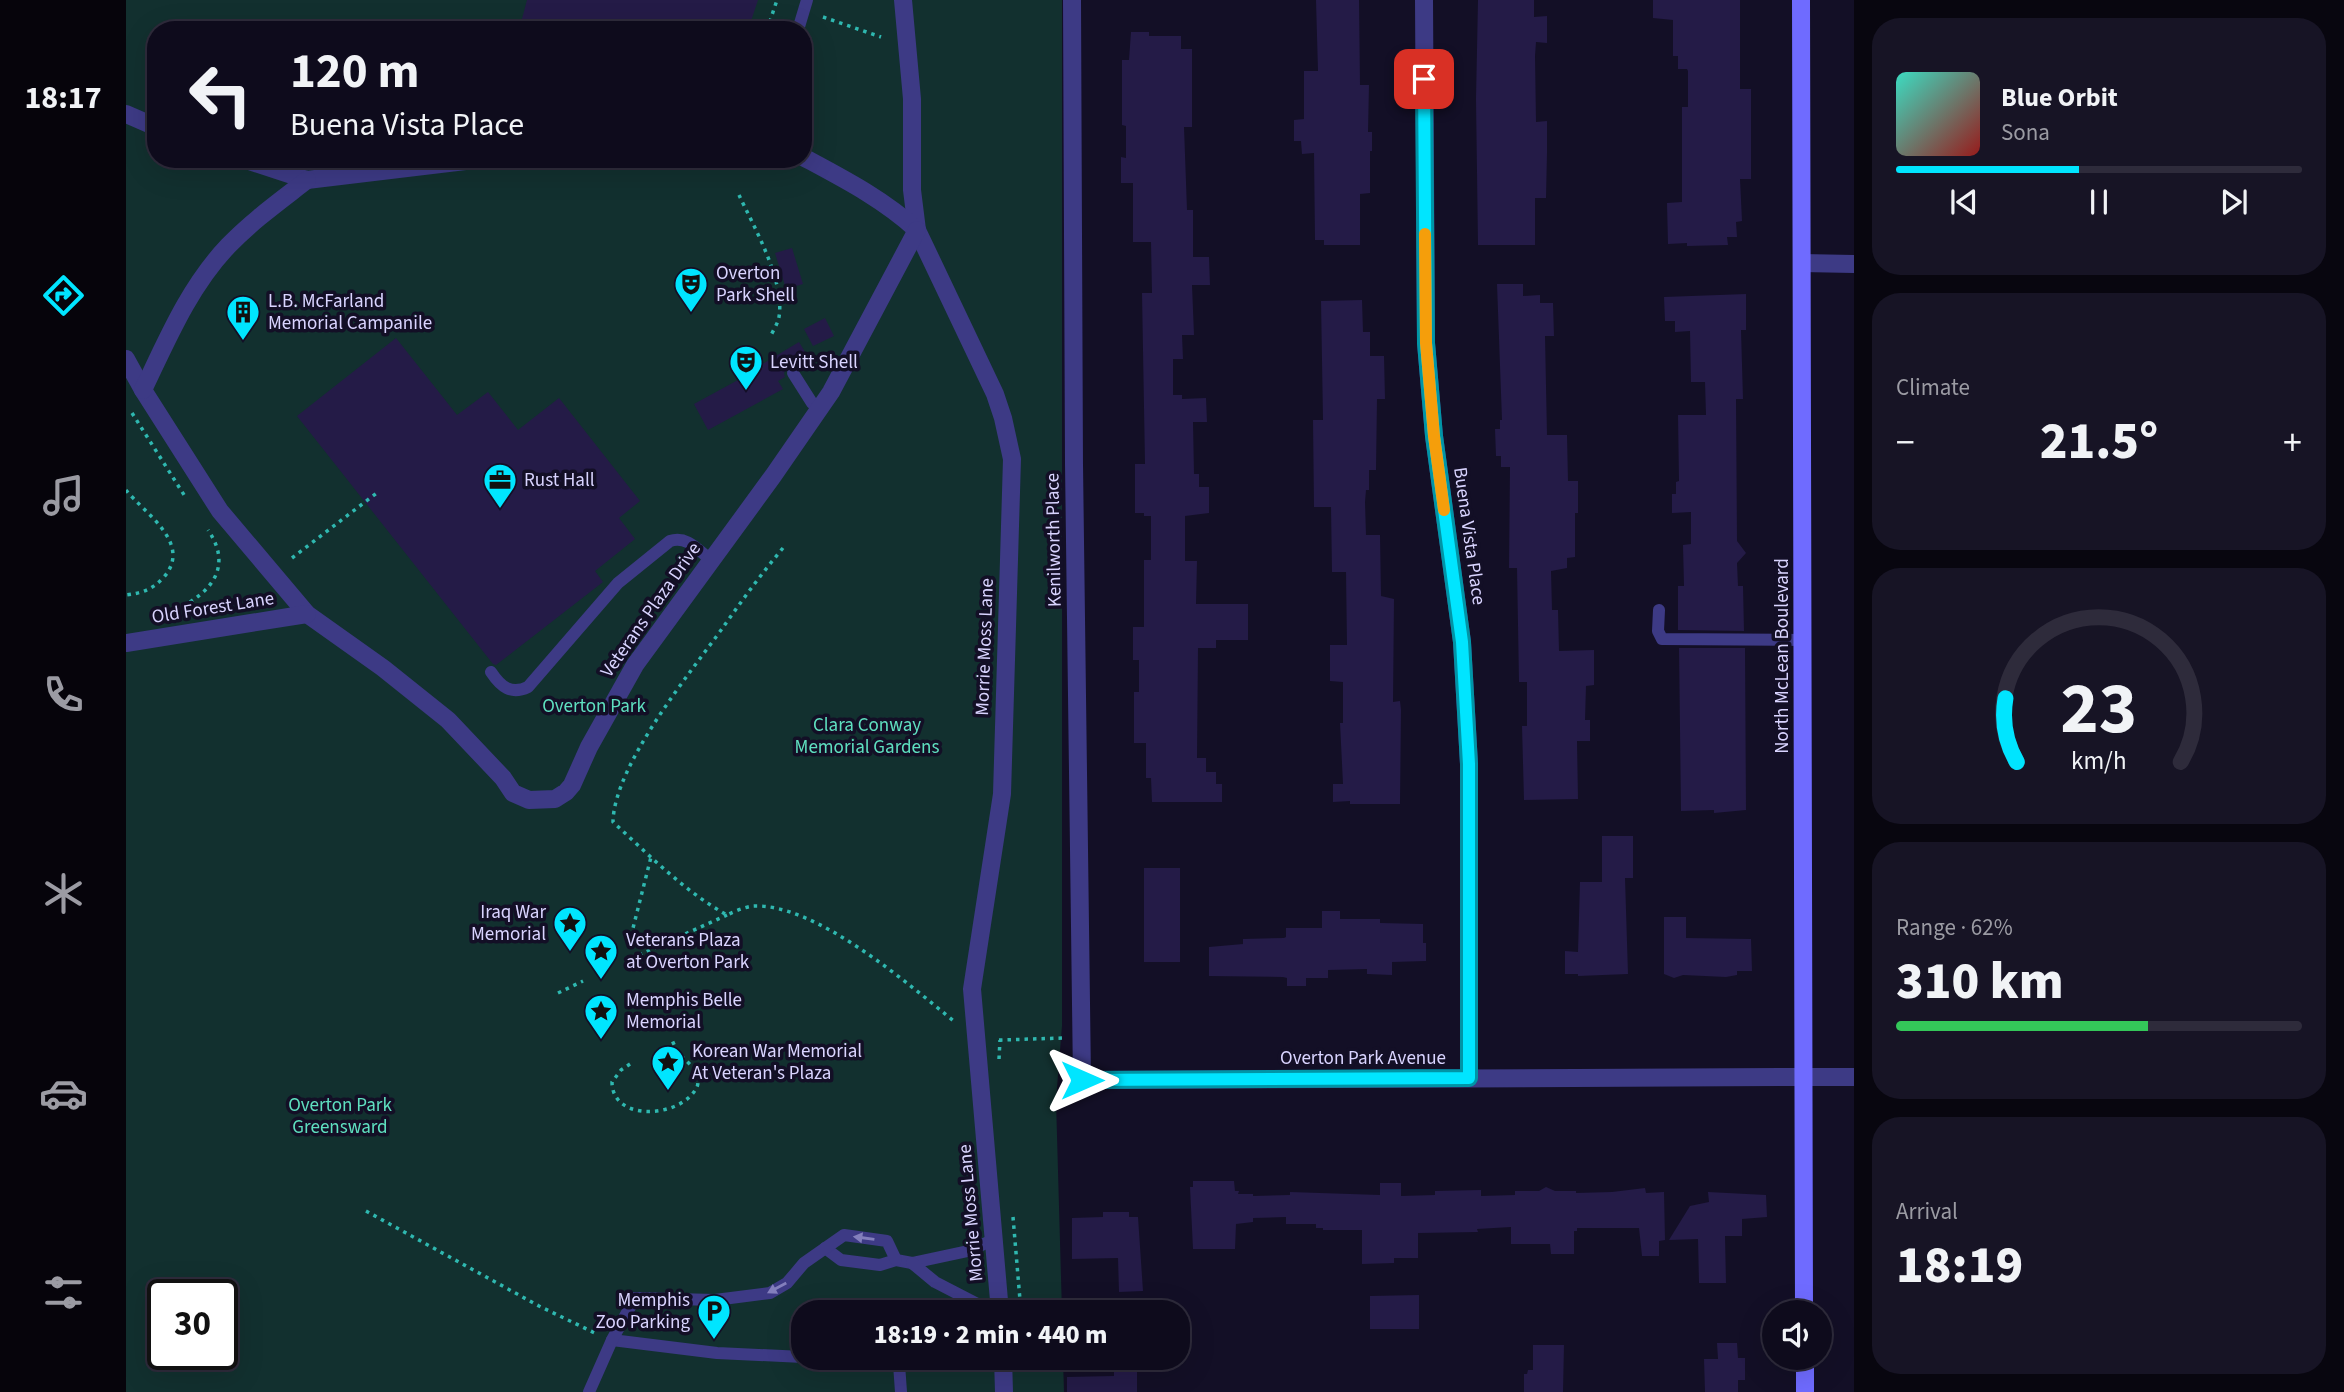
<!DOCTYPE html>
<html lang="en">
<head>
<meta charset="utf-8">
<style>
  body { margin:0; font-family:"Source Sans 3",sans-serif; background:#171425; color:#f1f3f6; height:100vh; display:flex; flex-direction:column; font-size:26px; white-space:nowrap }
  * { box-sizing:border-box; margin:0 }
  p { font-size:23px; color:#9b9ba3 }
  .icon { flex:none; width:38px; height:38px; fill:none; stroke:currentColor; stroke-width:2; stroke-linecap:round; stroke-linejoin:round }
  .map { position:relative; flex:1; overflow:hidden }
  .details { display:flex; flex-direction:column; gap:18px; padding:18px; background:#08060f; width:490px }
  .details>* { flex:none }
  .banner { position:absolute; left:21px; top:21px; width:665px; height:147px; border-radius:28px; box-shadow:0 7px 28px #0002,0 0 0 2px #2e2b3b; background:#0e0b1c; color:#f1f3f6; overflow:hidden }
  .fabs { position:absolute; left:1636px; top:1300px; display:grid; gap:14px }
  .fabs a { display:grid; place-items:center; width:70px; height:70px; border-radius:50%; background:#0e0b1c; box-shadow:0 7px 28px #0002,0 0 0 2px #2e2b3b; font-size:35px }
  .speed { position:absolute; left:21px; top:1279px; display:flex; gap:14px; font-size:35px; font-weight:700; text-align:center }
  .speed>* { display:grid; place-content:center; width:91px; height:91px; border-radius:50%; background:#0e0b1c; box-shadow:0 7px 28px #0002,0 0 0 2px #2e2b3b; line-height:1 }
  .speed .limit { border:4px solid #111; border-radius:10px; background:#fff; color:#111 }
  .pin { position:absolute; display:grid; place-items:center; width:60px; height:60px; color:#fff; margin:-30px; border-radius:14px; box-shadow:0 4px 10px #0006 }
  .me { position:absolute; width:77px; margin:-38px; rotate:90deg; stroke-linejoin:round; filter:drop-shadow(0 0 5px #0008) }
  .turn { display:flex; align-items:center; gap:24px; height:147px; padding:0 28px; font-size:32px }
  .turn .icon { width:91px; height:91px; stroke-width:2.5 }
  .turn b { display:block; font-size:49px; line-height:60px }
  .big { font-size:52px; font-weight:800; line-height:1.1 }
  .details .card { flex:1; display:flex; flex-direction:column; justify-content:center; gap:10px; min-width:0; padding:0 24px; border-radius:28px; background:#171425 }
  .details .dial { align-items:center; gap:0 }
  .dial svg { height:182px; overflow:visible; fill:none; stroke:#2e2b3b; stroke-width:7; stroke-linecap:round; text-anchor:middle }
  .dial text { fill:#f1f3f6; stroke:none }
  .song { display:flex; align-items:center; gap:21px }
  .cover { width:84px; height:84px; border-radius:10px; background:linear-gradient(135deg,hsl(170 70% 55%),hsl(0 70% 35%)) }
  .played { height:7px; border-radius:4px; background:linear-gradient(90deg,#00e5ff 45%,#2e2b3b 45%) }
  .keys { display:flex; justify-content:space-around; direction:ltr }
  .heat { display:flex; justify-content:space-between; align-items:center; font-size:38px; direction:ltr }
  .charge { height:10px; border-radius:5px; background:linear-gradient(90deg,#34c759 62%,#2e2b3b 0) }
  .trip { position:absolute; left:665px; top:1300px; width:399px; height:70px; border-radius:28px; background:#0e0b1c; box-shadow:0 7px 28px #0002,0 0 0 2px #2e2b3b; font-weight:800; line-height:70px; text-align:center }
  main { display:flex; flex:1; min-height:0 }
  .tabs { display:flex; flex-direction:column; width:126px; justify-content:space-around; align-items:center; background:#06040b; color:#9b9ba3 }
  .tabs .icon { width:49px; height:49px }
  .tabs .active { color:#00e5ff }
  .tabs b { font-size:32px; color:#f1f3f6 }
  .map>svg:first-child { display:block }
  .green { fill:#12302f; fill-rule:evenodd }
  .building { fill:#241b47 }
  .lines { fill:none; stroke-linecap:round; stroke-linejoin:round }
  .path { stroke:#2fb8b0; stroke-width:3.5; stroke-dasharray:3.5 5; stroke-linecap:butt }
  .service { stroke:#3d3a85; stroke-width:12 }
  .minor { stroke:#3d3a85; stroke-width:18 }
  .tertiary { stroke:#3d3a85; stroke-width:18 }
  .secondary { stroke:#6f6bff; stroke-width:18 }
  .oneway { fill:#837fbc }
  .route-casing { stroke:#0095a6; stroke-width:18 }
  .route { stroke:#00e5ff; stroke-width:12 }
  .slow { stroke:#f59e0b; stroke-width:12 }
  .labels { text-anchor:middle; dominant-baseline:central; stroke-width:7; stroke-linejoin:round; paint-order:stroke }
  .poi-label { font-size:19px; fill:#d9d4ff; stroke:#130f26; text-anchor:start }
  .street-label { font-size:19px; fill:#d9d4ff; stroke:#130f26 }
  .park-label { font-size:19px; fill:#5fe0c0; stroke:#130f26 }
</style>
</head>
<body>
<main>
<nav class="tabs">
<b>18:17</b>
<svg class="icon active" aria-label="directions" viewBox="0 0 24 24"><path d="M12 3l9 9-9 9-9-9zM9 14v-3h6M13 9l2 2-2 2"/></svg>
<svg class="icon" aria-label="music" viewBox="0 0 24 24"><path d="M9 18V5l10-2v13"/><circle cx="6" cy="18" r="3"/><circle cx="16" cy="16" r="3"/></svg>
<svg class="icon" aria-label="phone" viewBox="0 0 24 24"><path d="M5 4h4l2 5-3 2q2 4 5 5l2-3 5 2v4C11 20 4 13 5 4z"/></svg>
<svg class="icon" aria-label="climate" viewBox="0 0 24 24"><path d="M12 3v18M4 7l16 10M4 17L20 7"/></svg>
<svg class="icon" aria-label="car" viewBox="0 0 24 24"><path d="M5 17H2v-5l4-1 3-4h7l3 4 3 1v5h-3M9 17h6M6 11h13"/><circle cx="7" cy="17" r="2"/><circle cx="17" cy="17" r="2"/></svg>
<svg class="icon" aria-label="filters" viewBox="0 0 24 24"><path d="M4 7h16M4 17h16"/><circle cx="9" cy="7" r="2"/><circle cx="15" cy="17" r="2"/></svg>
</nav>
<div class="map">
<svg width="1728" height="1392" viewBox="0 0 1728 1392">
  <rect width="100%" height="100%" fill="#130f26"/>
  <!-- green -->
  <path class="green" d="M0,0H936V1026L930,1100L936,1312H677V1358H937L938,1392H0ZM30,30H677V159H30ZM37,1295H96V1354H37Z"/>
  <!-- building -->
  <g class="building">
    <polygon points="401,0 632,0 622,30 589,30 564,22 562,30 393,30"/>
    <polygon points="1190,0 1233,0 1234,85 1243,85 1242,132 1246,132 1246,151 1244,151 1244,193 1234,194 1234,245 1198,245 1198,240 1189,240 1188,153 1176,154 1175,141 1168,141 1168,120 1178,119 1178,71 1192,71"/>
    <polygon points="1352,0 1408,0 1408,17 1421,16 1421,43 1410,42 1409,56 1410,122 1421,121 1421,153 1420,198 1409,198 1409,245 1352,245 1350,99"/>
    <polygon points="1527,0 1614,0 1614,89 1625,89 1625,179 1614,179 1616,221 1610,222 1611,237 1601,237 1602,245 1561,246 1561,243 1542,244 1541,203 1556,202 1556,107 1562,107 1562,71 1561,69 1552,69 1552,56 1547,56 1547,20 1527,18"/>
    <polygon points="1005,32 1023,32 1023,36 1055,36 1055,49 1066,49 1066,127 1058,127 1061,210 1067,210 1067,257 1083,257 1084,285 1066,285 1068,335 1056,335 1057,359 1047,359 1047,395 1056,395 1056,399 1080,398 1081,422 1067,422 1068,474 1073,474 1073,487 1083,487 1083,513 1059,516 1059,561 1071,561 1070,604 1122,604 1122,640 1090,640 1090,648 1072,648 1071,758 1080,758 1080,772 1090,772 1090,784 1096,784 1096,802 1026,802 1025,778 1020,778 1020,743 1008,743 1008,692 1013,692 1013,660 1007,660 1007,627 1018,627 1018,560 1025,560 1025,516 1018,516 1018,513 1009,513 1009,464 1019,464 1016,293 1026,293 1025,242 1007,242 1007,183 995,183 995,157 1000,158 1000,126 996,125 996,60 1003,60"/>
    <polygon points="666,248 677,284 660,289 649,253"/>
    <polygon points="1371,284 1397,284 1397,296 1414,295 1414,303 1427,303 1428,336 1419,336 1421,435 1441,435 1442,481 1452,481 1452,513 1449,513 1449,557 1441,558 1441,568 1425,571 1426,610 1432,610 1433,651 1468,650 1468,685 1460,686 1459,720 1464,720 1464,741 1451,741 1452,799 1398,800 1396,726 1401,726 1401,682 1393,682 1391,568 1383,568 1384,467 1375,467 1375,456 1370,456 1369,429 1374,429 1374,420 1376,420"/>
    <polygon points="1620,294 1620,330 1615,330 1617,399 1610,399 1611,541 1620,553 1611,563 1612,586 1617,586 1618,631 1552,630 1552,586 1558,586 1557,545 1565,544 1565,512 1546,513 1546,494 1550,494 1550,482 1553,481 1552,415 1580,415 1579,382 1565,382 1564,331 1549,332 1549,321 1539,321 1538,297"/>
    <polygon points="1236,300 1237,332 1244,332 1244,356 1258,356 1259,399 1251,399 1250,470 1243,470 1243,490 1240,490 1239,502 1240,535 1254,535 1255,596 1268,599 1267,702 1274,701 1275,710 1274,804 1224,804 1224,801 1207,802 1207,784 1217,784 1214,723 1217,723 1217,682 1204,681 1204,645 1221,645 1220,572 1206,572 1205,507 1188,507 1187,420 1197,420 1195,301"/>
    <polygon points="699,318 708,336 687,346 678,329"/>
    <polygon points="270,338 331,415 362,392 392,430 433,398 514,501 493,518 509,539 469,571 477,582 370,665 367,664 171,416"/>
    <polygon points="673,342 685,362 674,368 667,364 662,366 658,373 659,377 652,381 657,389 582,430 568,404 634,368 633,366"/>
    <polygon points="1553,648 1619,648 1620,810 1588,813 1588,810 1555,811"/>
    <polygon points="1476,836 1507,836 1507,878 1499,878 1502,974 1452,976 1452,974 1439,974 1439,951 1452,952 1454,882 1476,882"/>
    <rect x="1018" y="868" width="36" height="94"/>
    <polygon points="1196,911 1214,911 1214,919 1254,919 1254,923 1297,924 1297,943 1300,943 1300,961 1266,962 1266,975 1241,974 1241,969 1202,970 1202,978 1180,978 1180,986 1161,986 1161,978 1157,977 1083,976 1083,947 1117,944 1117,939 1158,938 1160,937 1160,928 1196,928"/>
    <polygon points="1538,917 1560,917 1560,938 1625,939 1626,971 1611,971 1611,975 1600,977 1557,975 1548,978 1538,974"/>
    <polygon points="1067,1181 1108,1181 1109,1191 1113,1191 1112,1194 1127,1194 1127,1196 1164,1195 1164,1192 1254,1195 1254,1183 1275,1183 1275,1196 1309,1195 1309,1191 1355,1190 1355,1196 1389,1195 1389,1191 1413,1191 1420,1187 1429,1191 1450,1191 1450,1193 1486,1192 1519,1188 1520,1193 1538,1192 1539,1240 1533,1241 1533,1256 1516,1256 1513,1228 1451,1228 1451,1231 1448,1231 1448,1254 1425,1254 1424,1244 1385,1244 1385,1227 1351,1229 1352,1232 1292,1233 1292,1258 1268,1258 1268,1263 1236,1264 1236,1230 1197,1230 1197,1228 1190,1228 1190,1224 1160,1224 1160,1217 1127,1218 1127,1222 1110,1224 1109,1249 1067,1249 1064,1187 1067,1187"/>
    <polygon points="1582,1192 1640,1195 1641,1217 1616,1219 1616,1236 1599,1236 1600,1283 1573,1283 1572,1239 1543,1240 1564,1206 1583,1202"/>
    <polygon points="977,1212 1003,1212 1003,1217 1012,1217 1017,1291 993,1292 992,1258 946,1259 946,1218 977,1217"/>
    <polygon points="1293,1295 1293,1329 1244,1329 1244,1296"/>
    <polygon points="1591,1343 1611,1343 1612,1358 1619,1358 1619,1380 1612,1380 1612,1392 1579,1392 1578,1359 1592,1359"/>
    <polygon points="1407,1345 1438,1345 1437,1392 1398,1392 1398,1374 1401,1374 1402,1370 1407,1370"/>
    <polygon points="988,1358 1011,1358 1011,1392 941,1392 941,1377 988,1376"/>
  </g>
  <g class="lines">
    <!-- path -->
    <g class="path">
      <polyline points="697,17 755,37"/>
      <polyline points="641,30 651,0"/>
      <path d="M613,195C628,227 659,281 653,317C652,323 647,331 644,337"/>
      <polyline points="6,413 60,498"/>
      <path d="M0,490C18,513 67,543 38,577C27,589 17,593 0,595"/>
      <path d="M657,548C636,573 617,599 598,626C565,672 488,765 487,822C523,855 558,891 601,915C609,911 619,907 627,906C690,903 782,984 829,1022"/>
      <polyline points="166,558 252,492"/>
      <path d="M33,616C72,603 113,575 82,530"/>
      <polyline points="505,936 525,857"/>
      <polyline points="513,955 601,915"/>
      <polyline points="432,993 457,981"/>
      <polyline points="873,1040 939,1038"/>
      <polyline points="873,1059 874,1040"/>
      <path d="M504,1064L495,1070L486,1082C486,1123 556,1118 571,1087C573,1083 571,1076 571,1071L552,1053L545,1038"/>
      <polyline points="240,1211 413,1306 471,1334"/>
      <polyline points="887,1217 894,1300"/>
    </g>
    <!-- service -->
    <g class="service">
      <polyline points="672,30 681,0"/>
      <polyline points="667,373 686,403 693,409"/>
      <polyline points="1533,610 1532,631 1536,639 1676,640"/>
      <path d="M365,672C375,687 385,695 402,687L492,583L544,541C561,535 573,551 586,561"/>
      <polyline points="699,1248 715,1260 754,1265 770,1260 786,1263 842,1251 869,1239"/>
      <polyline points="786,1263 809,1282 867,1312"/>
      <polyline points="486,1340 591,1353 677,1357"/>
      <polyline points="730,1358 773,1364 775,1392"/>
      <polyline points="463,1392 486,1340 509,1298 589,1300 644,1293 661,1283 678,1263 718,1235 761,1241 770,1260"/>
    </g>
    <!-- minor -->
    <g class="minor">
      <polyline points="777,0 786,99 786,190 791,230 869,394 877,418 886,459 876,794 846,989 874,1312"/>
      <polyline points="946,0 948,464 956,1080 1678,1077"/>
      <polyline points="1298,0 1300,343 1308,436 1336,642 1343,764 1343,1078"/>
      <polyline points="0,114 30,127"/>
      <path d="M677,157C718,179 757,199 791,230"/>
      <polyline points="117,159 181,180 356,159"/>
      <polyline points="386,159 393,159"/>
      <polyline points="1676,263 1728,264"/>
      <polyline points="0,359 17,390 94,511 181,614 257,668 322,720 377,778 387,793 403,800 429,799 440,792 446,785 463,747 509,665 647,476 705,392 791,230"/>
      <path d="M17,390C41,340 63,287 102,246C126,221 154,201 181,180"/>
      <polyline points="0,643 181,614"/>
      <polyline points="877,1358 878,1392"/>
    </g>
    <!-- tertiary -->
    <polyline class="tertiary" points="1678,1077 1728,1077"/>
    <!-- secondary -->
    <g class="secondary">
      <polyline points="1675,0 1678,1312"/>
      <polyline points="1679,1358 1679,1392"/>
    </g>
  </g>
  <!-- one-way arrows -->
  <defs><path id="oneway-solid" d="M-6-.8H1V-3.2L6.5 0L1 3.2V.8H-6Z" transform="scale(1.75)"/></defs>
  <g class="oneway">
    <use href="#oneway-solid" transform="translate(738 1238) rotate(-172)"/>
    <use href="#oneway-solid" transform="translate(651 1288) rotate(152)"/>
  </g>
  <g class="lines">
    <defs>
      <polyline id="route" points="956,1080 1343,1078 1343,764 1336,642 1308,436 1300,343 1298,79"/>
    </defs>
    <!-- route casing -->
    <use href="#route" class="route-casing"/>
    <!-- route -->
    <use href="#route" class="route"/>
    <!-- slow -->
    <polyline class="slow" points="1299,234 1300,343 1308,436 1318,510"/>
  </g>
  <!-- icons -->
  <defs>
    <symbol id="theatre-pin" viewBox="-11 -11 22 30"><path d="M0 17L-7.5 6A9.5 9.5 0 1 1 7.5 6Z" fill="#00e5ff" stroke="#130f26"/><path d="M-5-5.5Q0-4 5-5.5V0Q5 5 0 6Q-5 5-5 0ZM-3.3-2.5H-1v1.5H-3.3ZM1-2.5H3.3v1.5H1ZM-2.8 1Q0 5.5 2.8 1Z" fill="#111"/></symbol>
    <symbol id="building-pin" viewBox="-11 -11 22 30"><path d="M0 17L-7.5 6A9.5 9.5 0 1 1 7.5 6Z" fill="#00e5ff" stroke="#130f26"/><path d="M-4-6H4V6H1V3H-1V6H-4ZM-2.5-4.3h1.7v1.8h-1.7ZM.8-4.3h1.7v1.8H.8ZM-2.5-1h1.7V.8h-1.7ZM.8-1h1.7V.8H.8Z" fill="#111"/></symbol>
    <symbol id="office-pin" viewBox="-11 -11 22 30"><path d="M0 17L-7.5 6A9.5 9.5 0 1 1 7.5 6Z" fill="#00e5ff" stroke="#130f26"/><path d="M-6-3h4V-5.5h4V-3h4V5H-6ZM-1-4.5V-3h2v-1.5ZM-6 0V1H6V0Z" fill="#111"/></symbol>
    <symbol id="sight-pin" viewBox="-11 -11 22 30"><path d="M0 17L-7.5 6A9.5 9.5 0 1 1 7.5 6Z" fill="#00e5ff" stroke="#130f26"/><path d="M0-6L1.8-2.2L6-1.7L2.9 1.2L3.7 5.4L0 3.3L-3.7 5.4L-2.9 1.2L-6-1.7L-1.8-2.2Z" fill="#111"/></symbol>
    <symbol id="parking-pin" viewBox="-11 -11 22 30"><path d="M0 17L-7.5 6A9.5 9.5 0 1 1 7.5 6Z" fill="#00e5ff" stroke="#130f26"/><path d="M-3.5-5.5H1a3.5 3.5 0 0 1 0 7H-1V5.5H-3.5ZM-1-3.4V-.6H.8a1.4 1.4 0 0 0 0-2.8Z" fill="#111"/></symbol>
  </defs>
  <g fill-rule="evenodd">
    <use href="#theatre-pin" x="546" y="265" width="38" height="52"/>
    <use href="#building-pin" x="98" y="293" width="38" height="52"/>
    <use href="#theatre-pin" x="601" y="343" width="38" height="52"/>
    <use href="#office-pin" x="355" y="461" width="38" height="52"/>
    <use href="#sight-pin" x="425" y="904" width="38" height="52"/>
    <use href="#sight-pin" x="456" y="932" width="38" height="52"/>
    <use href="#sight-pin" x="456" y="992" width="38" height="52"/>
    <use href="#sight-pin" x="523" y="1043" width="38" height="52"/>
    <use href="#parking-pin" x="569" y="1292" width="38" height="52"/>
  </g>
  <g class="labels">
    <!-- poi labels -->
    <g class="poi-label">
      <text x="590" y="273">Overton<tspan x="590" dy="22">Park Shell</tspan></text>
      <text x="142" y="301">L.B. McFarland<tspan x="142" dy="22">Memorial Campanile</tspan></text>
      <text x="644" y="362">Levitt Shell</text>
      <text x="398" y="480">Rust Hall</text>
      <text x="420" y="912" text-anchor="end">Iraq War<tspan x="420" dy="22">Memorial</tspan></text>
      <text x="500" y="940">Veterans Plaza<tspan x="500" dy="22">at Overton Park</tspan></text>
      <text x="500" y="1000">Memphis Belle<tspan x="500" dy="22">Memorial</tspan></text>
      <text x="566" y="1051">Korean War Memorial<tspan x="566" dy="22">At Veteran's Plaza</tspan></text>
      <text x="564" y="1300" text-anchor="end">Memphis<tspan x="564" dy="22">Zoo Parking</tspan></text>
    </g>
    <!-- street labels -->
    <g class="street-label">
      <text transform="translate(1343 536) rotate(82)">Buena Vista Place</text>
      <text transform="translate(928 540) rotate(-91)">Kenilworth Place</text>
      <text transform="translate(87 608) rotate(-9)">Old Forest Lane</text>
      <text transform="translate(525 610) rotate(-55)">Veterans Plaza Drive</text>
      <text transform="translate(859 647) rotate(-88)">Morrie Moss Lane</text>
      <text transform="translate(1656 656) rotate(-90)">North McLean Boulevard</text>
      <text x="1237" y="1058">Overton Park Avenue</text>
      <text transform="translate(845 1213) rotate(-95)">Morrie Moss Lane</text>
    </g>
    <!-- park labels -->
    <g class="park-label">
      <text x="468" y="706">Overton Park</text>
      <text x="741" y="725">Clara Conway<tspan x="741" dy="22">Memorial Gardens</tspan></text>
      <text x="214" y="1105">Overton Park<tspan x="214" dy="22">Greensward</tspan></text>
    </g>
  </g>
</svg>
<div class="fabs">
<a><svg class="icon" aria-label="sound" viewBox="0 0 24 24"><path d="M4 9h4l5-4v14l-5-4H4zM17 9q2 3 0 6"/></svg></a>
</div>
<div class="speed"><div class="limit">30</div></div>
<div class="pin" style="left:1298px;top:79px;background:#d93025"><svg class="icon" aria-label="arrive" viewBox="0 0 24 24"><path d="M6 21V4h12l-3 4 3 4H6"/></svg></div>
<svg class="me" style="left:956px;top:1080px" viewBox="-20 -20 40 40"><path d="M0-17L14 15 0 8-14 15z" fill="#00e5ff" stroke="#fff" stroke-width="4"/></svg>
<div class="trip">18:19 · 2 min · 440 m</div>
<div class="banner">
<div class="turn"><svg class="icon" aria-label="left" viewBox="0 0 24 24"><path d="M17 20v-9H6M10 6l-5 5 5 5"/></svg><div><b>120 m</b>Buena Vista Place</div></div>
</div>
</div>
<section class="details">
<div class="card">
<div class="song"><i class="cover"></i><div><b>Blue Orbit</b><p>Sona</p></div></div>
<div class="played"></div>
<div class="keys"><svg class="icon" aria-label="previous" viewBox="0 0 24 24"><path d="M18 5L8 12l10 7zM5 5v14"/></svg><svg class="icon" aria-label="pause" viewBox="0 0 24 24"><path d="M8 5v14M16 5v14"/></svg><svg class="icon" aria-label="next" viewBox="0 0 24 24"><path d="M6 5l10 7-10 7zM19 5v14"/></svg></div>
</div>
<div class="card"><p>Climate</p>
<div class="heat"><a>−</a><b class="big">21.5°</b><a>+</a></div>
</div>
<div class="card dial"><svg viewBox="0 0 100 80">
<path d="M14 69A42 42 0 1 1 86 69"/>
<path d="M14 69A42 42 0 0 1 9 41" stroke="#00e5ff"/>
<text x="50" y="56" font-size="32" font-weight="700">23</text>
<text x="50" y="72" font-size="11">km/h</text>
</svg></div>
<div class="card"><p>Range · 62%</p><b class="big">310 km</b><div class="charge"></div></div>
<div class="card"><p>Arrival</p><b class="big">18:19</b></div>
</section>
</main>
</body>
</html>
